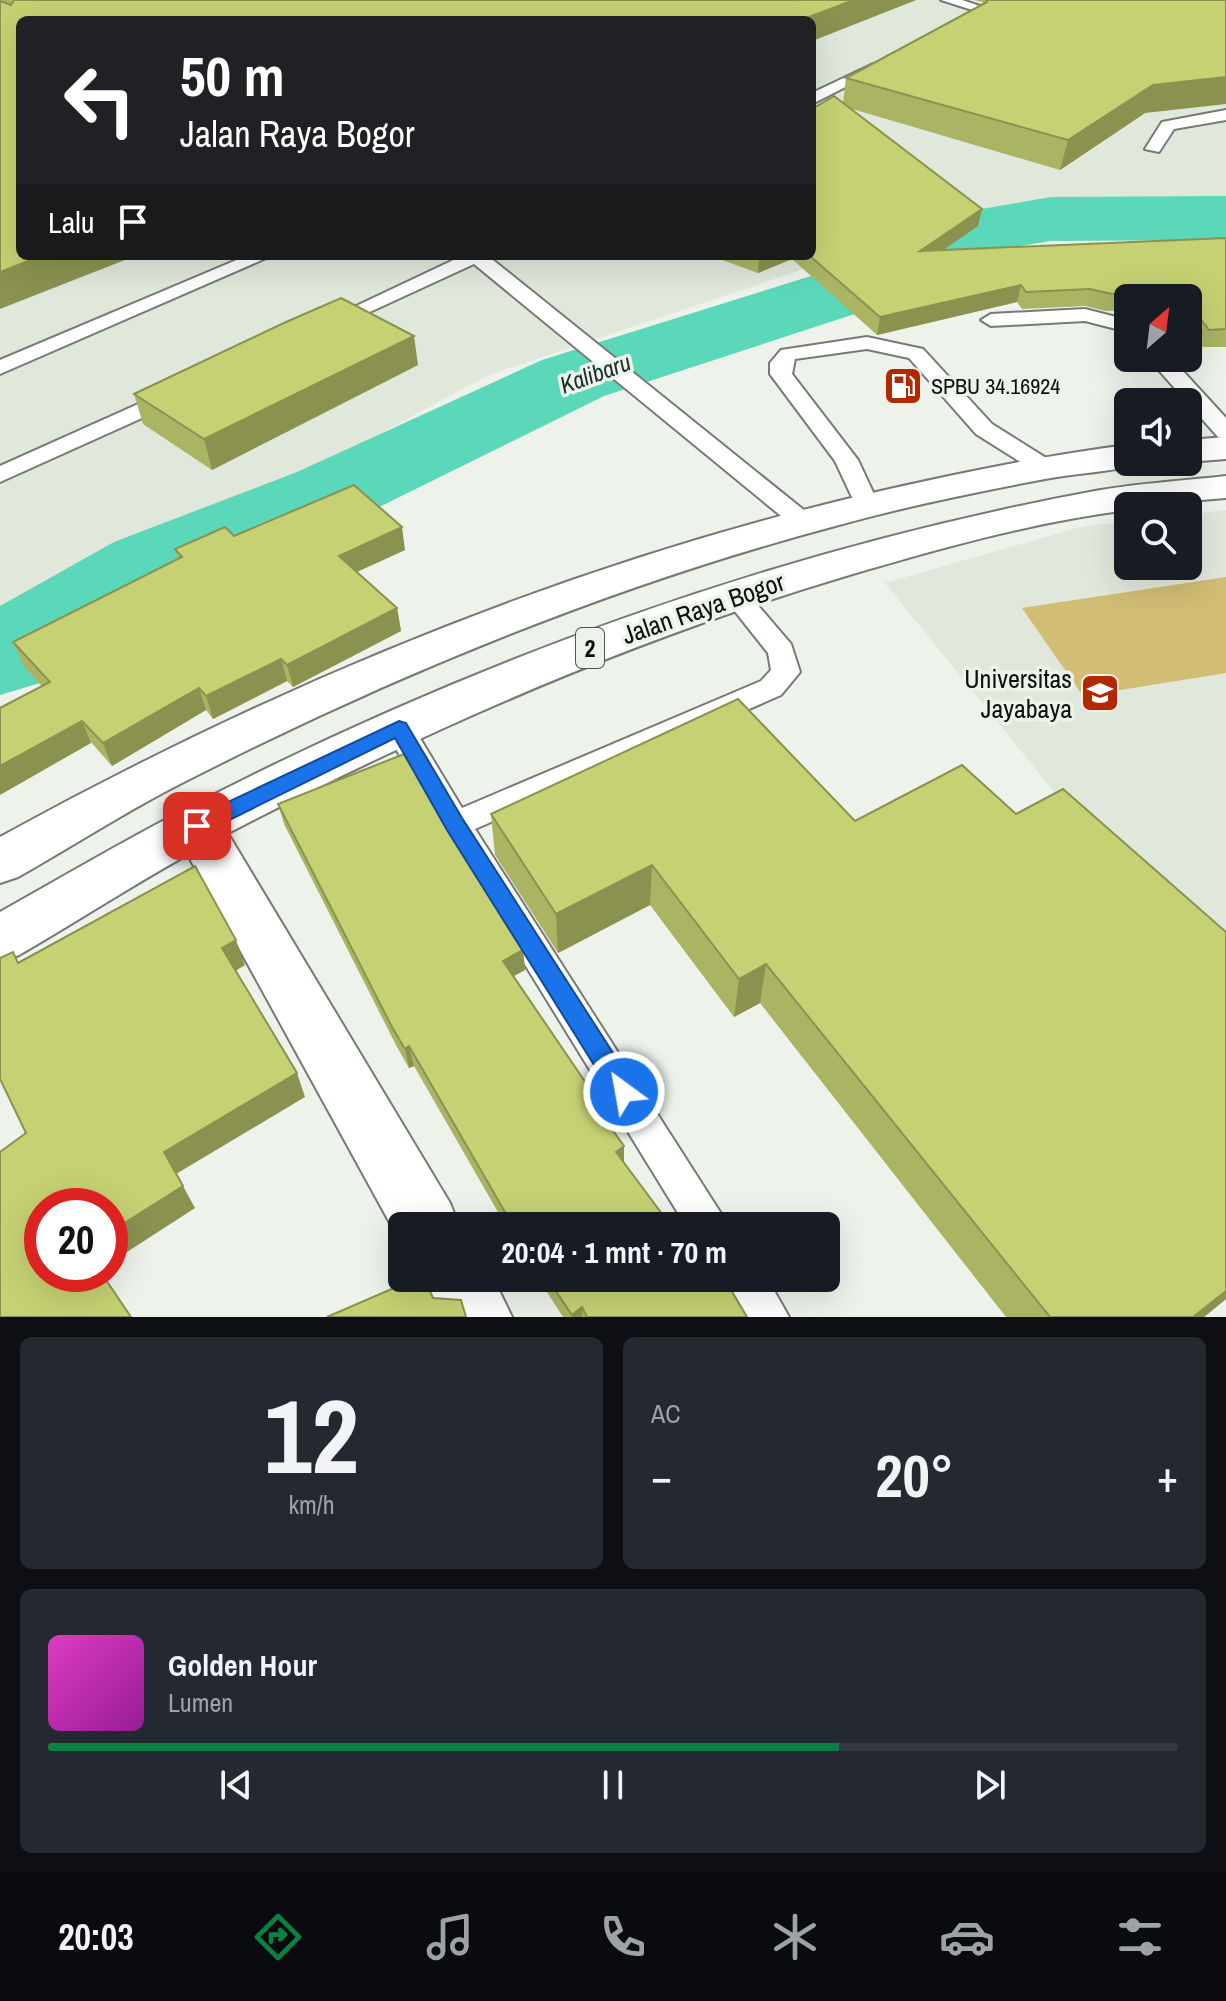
<!DOCTYPE html>
<html lang="id">
<head>
<meta charset="utf-8">
<style>
  body { margin:0; font-family:"Archivo Narrow",sans-serif; background:#242831; color:#f1f3f6; height:100vh; display:flex; flex-direction:column; font-size:30px; white-space:nowrap }
  * { box-sizing:border-box; margin:0 }
  p { font-size:26px; color:#9ea1a6 }
  .icon { flex:none; width:44px; height:44px; fill:none; stroke:currentColor; stroke-width:2; stroke-linecap:round; stroke-linejoin:round }
  .map { position:relative; height:1317px; overflow:hidden }
  .drawer { display:flex; flex-direction:column; gap:20px; padding:20px; background:#0d0f14; flex:1 }
  .drawer>* { flex:none }
  .hud { position:absolute; left:16px; top:16px; width:800px; height:244px; border-radius:12px; box-shadow:0 8px 32px #0002; background:#202124; color:#fff; overflow:hidden }
  .needle { width:52px; rotate:28deg }
  .controls { position:absolute; left:1114px; top:284px; display:grid; gap:16px }
  .controls a { display:grid; place-items:center; width:88px; height:88px; border-radius:12px; background:#171b24; box-shadow:0 8px 32px #0002; font-size:40px }
  .speed { position:absolute; left:24px; top:1188px; display:flex; gap:16px; font-size:40px; font-weight:700; text-align:center }
  .speed>* { display:grid; place-content:center; width:104px; height:104px; border-radius:50%; background:#171b24; box-shadow:0 8px 32px #0002; line-height:1 }
  .speed .limit { border:12px solid #d22; background:#fff; color:#111 }
  .pin { position:absolute; display:grid; place-items:center; width:68px; height:68px; color:#fff; margin:-34px; border-radius:16px; box-shadow:0 4px 12px #0006 }
  .me { position:absolute; width:88px; margin:-44px; rotate:328deg; stroke-linejoin:round; filter:drop-shadow(0 0 6px #0008) }
  .turn { display:flex; align-items:center; gap:28px; height:168px; padding:0 32px; font-size:36px }
  .turn .icon { width:104px; height:104px; stroke-width:2.5 }
  .turn b { display:block; font-size:56px; line-height:68px }
  .then { display:flex; align-items:center; height:76px; padding:0 32px; background:#0003; gap:16px; font-size:30px }
  .big { font-size:60px; font-weight:800; line-height:1.1 }
  .drawer .tile { flex:1; display:flex; flex-direction:column; justify-content:center; gap:12px; min-width:0; padding:0 28px; border-radius:12px; background:#242831 }
  .drawer .dial { align-items:center; gap:0 }
  .dial b { font-size:104px; line-height:1 }
  .song { display:flex; align-items:center; gap:24px }
  .cover { width:96px; height:96px; border-radius:12px; background:linear-gradient(135deg,hsl(310 70% 55%),hsl(300 70% 35%)) }
  .played { height:8px; border-radius:4px; background:linear-gradient(90deg,#0b8043 70%,#363941 70%) }
  .keys { display:flex; justify-content:space-around; direction:ltr }
  .heat { display:flex; justify-content:space-between; align-items:center; font-size:44px; direction:ltr }
  .drawer .tiles { flex:1; display:grid; gap:20px; grid-template-columns:1fr 1fr }
  .tile:last-child { grid-column:span 2 }
  .trip { position:absolute; left:388px; top:1212px; width:452px; height:80px; border-radius:12px; background:#171b24; box-shadow:0 8px 32px #0002; font-weight:800; line-height:80px; text-align:center }
  .dock { display:flex; height:128px; justify-content:space-around; align-items:center; background:#090b0e; color:#9ea1a6 }
  .dock .icon { width:56px; height:56px }
  .dock .active { color:#0b8043 }
  .dock b { font-size:36px; color:#f1f3f6 }
  .map>svg:first-child { display:block }
  .built { fill:#e0e8db; fill-rule:evenodd }
  .green { fill:#d1bd73 }
  .lines { fill:none; stroke-linecap:round; stroke-linejoin:round }
  .river { fill:#5bd8ba; fill-rule:evenodd }
  .lane-casing { stroke:#767a74; stroke-width:4 }
  .street-casing { stroke:#767a74; stroke-width:4 }
  .highway-casing { stroke:#767a74; stroke-width:4 }
  .lane { fill:#fff; fill-rule:evenodd }
  .street { fill:#fff; fill-rule:evenodd }
  .highway { fill:#fff; fill-rule:evenodd }
  .wall { fill:#aab463 }
  .shaded-wall { fill:#8b9250 }
  .building { fill:#c6d173; stroke:#8b9250; stroke-width:2 }
  .route { fill:#1a73e8; stroke:#114b97; stroke-width:2 }
  .labels { text-anchor:middle; dominant-baseline:central; stroke-width:7; stroke-linejoin:round; paint-order:stroke }
  .far-poi-label { font-size:22px; fill:#0e100e; stroke:#edf2eb; text-anchor:start }
  .far-water-label { font-size:24px; font-style:italic; fill:#1a2f29; stroke:#edf2eb }
  .shield { fill:#edf2eb; stroke:#515450; stroke-width:2 }
  .shield-label { font-size:24px; font-weight:bold; fill:#0e100e }
  .street-label { font-size:26px; fill:#0e100e; stroke:#edf2eb }
  .poi-label { font-size:26px; fill:#0e100e; stroke:#edf2eb; text-anchor:end }
</style>
</head>
<body>
<div class="map">
<svg width="1226" height="1317" viewBox="0 0 1226 1317">
  <rect width="100%" height="100%" fill="#edf2eb"/>
  <!-- built -->
  <g class="built">
    <path d="M0,0H1226V213L982,209L486,376L0,641ZM20,20H812V256H20Z"/>
    <polygon points="1226,510 1226,930 1063,803 885,583 1080,527 1128,521 1128,566 1188,566 1188,515"/>
  </g>
  <!-- green -->
  <polygon class="green" points="1226,577 1226,673 1083,696 1022,608"/>
  <g class="lines">
    <!-- river -->
    <polygon class="river" points="1226,196 1226,240 1051,241 953,257 867,310 604,396 365,514 188,588 40,683 0,695 0,606 114,542 297,472 542,360 811,276 906,222 1051,197"/>
    <defs>
      <g id="lane">
        <polygon points="941,0 962,0 992,10 985,14"/>
        <polygon points="873,64 885,67 812,104 812,93"/>
        <polygon points="1226,110 1226,120 1174,129 1159,152 1145,149 1162,122"/>
        <polygon points="246,256 271,256 0,374 0,360"/>
        <polygon points="462,256 488,256 810,515 813,520 810,525 792,525 474,264 335,328 328,330 318,324"/>
        <polygon points="1085,309 1128,320 1128,332 1085,321 991,326 981,320 991,314"/>
        <polygon points="867,337 923,349 992,424 1054,463 1058,468 1054,473 1038,473 976,434 909,358 867,349 795,359 792,374 858,460 879,505 867,512 858,510 835,461 770,374 770,363 781,350"/>
        <polygon points="1148,358 1171,358 1226,418 1226,439 1218,437"/>
        <polygon points="174,388 185,395 182,400 0,482 0,466"/>
        <polygon points="735,586 744,589 791,644 800,672 781,695 475,829 729,1226 686,1226 444,833 384,728 389,720 399,717 409,720 462,808 761,681 771,670 768,653 722,595 726,589"/>
        <polygon points="721,1278 767,1278 789,1317 742,1317"/>
      </g>
      <g id="street">
        <polygon points="197,806 215,812 450,1203 459,1226 402,1226 402,1245 172,826 179,812"/>
        <polygon points="423,1278 493,1278 512,1317 441,1317"/>
      </g>
      <g id="highway">
        <polygon points="1226,437 1226,459 1188,462 1188,440"/>
        <path d="M1128,445V462L1141,464C1110,472 1077,473 1045,479C976,492 907,506 839,525C609,586 387,678 176,786C122,814 71,847 18,877L0,883V837C278,684 574,561 885,490C965,472 1046,455 1128,445Z"/>
        <path d="M1226,476V498L1128,506V510C1032,522 938,549 846,576C628,641 419,733 217,839C149,874 85,917 19,955L0,962V912C59,879 118,844 178,813C465,663 777,550 1095,491C1138,483 1183,481 1226,476Z"/>
      </g>
    </defs>
    <!-- lane casing -->
    <use href="#lane" class="lane-casing"/>
    <!-- street casing -->
    <use href="#street" class="street-casing"/>
    <!-- highway casing -->
    <use href="#highway" class="highway-casing"/>
    <!-- lane -->
    <use href="#lane" class="lane"/>
    <!-- street -->
    <use href="#street" class="street"/>
    <!-- highway -->
    <use href="#highway" class="highway"/>
  </g>
  <!-- wall -->
  <g class="wall">
    <polygon points="0,0 916,0 812,41 812,20 20,20 0,309"/>
    <polygon points="974,0 1226,0 1145,113 1060,170 849,108 982,209 978,226 943,250 1226,238 1226,347 1202,347 1188,328 1188,298 1128,298 1128,310 1106,311 1085,306 1022,309 1017,302 877,335 792,259 758,273 711,256 812,256 843,103 846,78 982,4 983,2"/>
    <polygon points="418,365 212,470 143,424 134,394"/>
    <polygon points="234,536 405,550 357,572 397,608 401,631 293,687 287,681 213,719 206,710 112,766 23,665 13,642 178,559 175,549"/>
    <polygon points="738,699 1226,1299 1204,1317 1006,1317 760,1003 734,1017 650,905 558,953 495,855 491,814"/>
    <polygon points="278,804 523,950 525,970 513,976 590,1099 624,1163 671,1226 506,1226 414,1066 409,1068 397,1047 284,824"/>
    <polygon points="538,1278 724,1278 747,1317 563,1317"/>
  </g>
  <!-- shaded-wall -->
  <g class="shaded-wall">
    <polygon points="854,0 916,0 812,41 812,20 801,20"/>
    <polygon points="1226,77 1226,104 1145,113 1060,170 1068,140 1153,85"/>
    <polygon points="982,209 978,226 917,268 920,251"/>
    <polygon points="41,256 135,256 0,309 0,272"/>
    <polygon points="759,256 793,256 792,259 758,273"/>
    <polygon points="1021,285 1017,302 877,335 880,317"/>
    <polygon points="414,336 418,365 212,470 204,439"/>
    <polygon points="402,527 405,550 343,578 339,556"/>
    <polygon points="397,608 401,631 293,687 287,665"/>
    <polygon points="281,659 287,681 213,719 206,696"/>
    <polygon points="199,688 206,710 112,766 103,743"/>
    <polygon points="82,721 91,743 0,795 0,766"/>
    <polygon points="652,865 650,905 558,953 556,914"/>
    <polygon points="236,940 245,965 232,973 222,948"/>
    <polygon points="523,950 525,970 505,981 503,961"/>
    <polygon points="766,964 760,1003 734,1017 739,979"/>
    <polygon points="409,1046 414,1066 409,1068 405,1049"/>
    <polygon points="297,1073 305,1097 176,1174 164,1152"/>
    <polygon points="624,1146 624,1165 616,1152"/>
    <polygon points="183,1186 195,1208 110,1263 110,1232"/>
    <polygon points="1226,1291 1226,1299 1204,1317 1193,1317"/>
    <polygon points="582,1307 582,1317 572,1317 572,1315"/>
  </g>
  <!-- building -->
  <g class="building">
    <polygon points="14,0 854,0 801,20 20,20 20,256 41,256 0,272 0,1 11,5"/>
    <polygon points="986,0 1226,0 1226,77 1153,85 1068,140 846,78 987,2"/>
    <polygon points="834,96 982,209 920,251 1226,238 1226,329 1209,330 1188,302 1188,298 1185,298 1179,290 1112,294 1090,289 1026,292 1021,285 880,317 810,256 812,256 812,109"/>
    <polygon points="341,298 414,336 204,439 134,394 286,322"/>
    <polygon points="354,485 402,527 339,556 397,608 287,665 281,659 206,696 199,688 103,743 82,721 0,766 0,708 50,682 13,642 182,557 175,549 225,527 234,536"/>
    <polygon points="738,699 855,821 962,765 1016,814 1063,789 1226,932 1226,1291 1193,1317 1050,1317 766,964 739,979 652,865 556,914 491,814"/>
    <polygon points="404,754 523,950 503,961 590,1089 585,1092 624,1146 616,1152 671,1226 513,1226 409,1046 405,1049 392,1027 278,804"/>
    <polygon points="195,866 236,940 222,948 297,1073 164,1152 183,1186 110,1232 110,1206 42,1206 42,1274 102,1274 131,1317 0,1317 0,1152 26,1133 0,1079 0,958 13,952 18,963"/>
    <polygon points="417,1278 424,1278 433,1298 461,1300 466,1317 327,1317"/>
    <polygon points="547,1278 724,1278 747,1317 587,1317 582,1307 572,1315"/>
  </g>
  <!-- route -->
  <polygon class="route" points="399,721 406,723 462,818 633,1084 637,1092 633,1100 624,1104 616,1100 447,830 395,738 205,832 197,834 187,826 190,820"/>
  <!-- icons -->
  <defs>
    <symbol id="fuel-square" viewBox="-11 -11 22 22"><rect x="-9" y="-9" width="18" height="18" rx="4" fill="#b32800" stroke="#edf2eb"/><path d="M-5.5-6h7V0h2V4h1.3V-2.5L3-4.5l.8-.8L6-3V5H2.5V1h-1V6h-7ZM-4.2-4.7v3.2H.2V-4.7Z" fill="#fff"/></symbol>
    <symbol id="university-square" viewBox="-11 -11 22 22"><rect x="-9" y="-9" width="18" height="18" rx="4" fill="#b32800" stroke="#edf2eb"/><path d="M0-5L7-2L0 1L-7-2ZM-4 1L0 2.5L4 1V4Q0 6-4 4Z" fill="#fff"/></symbol>
  </defs>
  <g fill-rule="evenodd">
    <use href="#fuel-square" x="881" y="364" width="44" height="44"/>
    <use href="#university-square" x="1078" y="671" width="44" height="44"/>
  </g>
  <g class="labels">
    <!-- far-poi labels -->
    <g class="far-poi-label">
      <text x="931" y="386">SPBU 34.16924</text>
    </g>
    <!-- far-water labels -->
    <g class="far-water-label">
      <text transform="translate(595 373) rotate(-20)">Kalibaru</text>
    </g>
    <!-- shield labels -->
    <rect class="shield" x="576" y="628" width="28" height="40" rx="6"/>
    <g class="shield-label">
      <text x="590" y="648">2</text>
    </g>
    <!-- street labels -->
    <g class="street-label">
      <text transform="translate(703 608) rotate(-19)">Jalan Raya Bogor</text>
    </g>
    <!-- poi labels -->
    <g class="poi-label">
      <text x="1072" y="678">Universitas<tspan x="1072" dy="30">Jayabaya</tspan></text>
    </g>
  </g>
</svg>
<div class="controls">
<a><svg class="needle" viewBox="-14 -14 28 28"><path d="M0-13l5 13h-10z" fill="#e53935"/><path d="M0 13l5-13h-10z" fill="#9ea1a6"/></svg></a>
<a><svg class="icon" aria-label="sound" viewBox="0 0 24 24"><path d="M4 9h4l5-4v14l-5-4H4zM17 9q2 3 0 6"/></svg></a>
<a><svg class="icon" aria-label="search" viewBox="0 0 24 24"><circle cx="10" cy="10" r="6"/><path d="M15 15l6 6"/></svg></a>
</div>
<div class="speed"><div class="limit">20</div></div>
<div class="pin" style="left:197px;top:826px;background:#d93025"><svg class="icon" aria-label="arrive" viewBox="0 0 24 24"><path d="M6 21V4h12l-3 4 3 4H6"/></svg></div>
<svg class="me" style="left:624px;top:1092px" viewBox="-20 -20 40 40"><circle r="17" fill="#1a73e8" stroke="#fff" stroke-width="3"/><path d="M0-11L8 9 0 5-8 9z" fill="#fff"/></svg>
<div class="trip">20:04 · 1 mnt · 70 m</div>
<div class="hud">
<div class="turn"><svg class="icon" aria-label="left" viewBox="0 0 24 24"><path d="M17 20v-9H6M10 6l-5 5 5 5"/></svg><div><b>50 m</b>Jalan Raya Bogor</div></div>
<div class="then">Lalu<svg class="icon" aria-label="arrive" viewBox="0 0 24 24"><path d="M6 21V4h12l-3 4 3 4H6"/></svg></div>
</div>
</div>
<section class="drawer">
<div class="tiles">
<div class="tile dial"><b>12</b><p>km/h</p></div>
<div class="tile"><p>AC</p>
<div class="heat"><a>−</a><b class="big">20°</b><a>+</a></div>
</div>
<div class="tile">
<div class="song"><i class="cover"></i><div><b>Golden Hour</b><p>Lumen</p></div></div>
<div class="played"></div>
<div class="keys"><svg class="icon" aria-label="previous" viewBox="0 0 24 24"><path d="M18 5L8 12l10 7zM5 5v14"/></svg><svg class="icon" aria-label="pause" viewBox="0 0 24 24"><path d="M8 5v14M16 5v14"/></svg><svg class="icon" aria-label="next" viewBox="0 0 24 24"><path d="M6 5l10 7-10 7zM19 5v14"/></svg></div>
</div>
</div>
</section>
<nav class="dock">
<b>20:03</b>
<svg class="icon active" aria-label="directions" viewBox="0 0 24 24"><path d="M12 3l9 9-9 9-9-9zM9 14v-3h6M13 9l2 2-2 2"/></svg>
<svg class="icon" aria-label="music" viewBox="0 0 24 24"><path d="M9 18V5l10-2v13"/><circle cx="6" cy="18" r="3"/><circle cx="16" cy="16" r="3"/></svg>
<svg class="icon" aria-label="phone" viewBox="0 0 24 24"><path d="M5 4h4l2 5-3 2q2 4 5 5l2-3 5 2v4C11 20 4 13 5 4z"/></svg>
<svg class="icon" aria-label="climate" viewBox="0 0 24 24"><path d="M12 3v18M4 7l16 10M4 17L20 7"/></svg>
<svg class="icon" aria-label="car" viewBox="0 0 24 24"><path d="M5 17H2v-5l4-1 3-4h7l3 4 3 1v5h-3M9 17h6M6 11h13"/><circle cx="7" cy="17" r="2"/><circle cx="17" cy="17" r="2"/></svg>
<svg class="icon" aria-label="filters" viewBox="0 0 24 24"><path d="M4 7h16M4 17h16"/><circle cx="9" cy="7" r="2"/><circle cx="15" cy="17" r="2"/></svg>
</nav>
</body>
</html>
